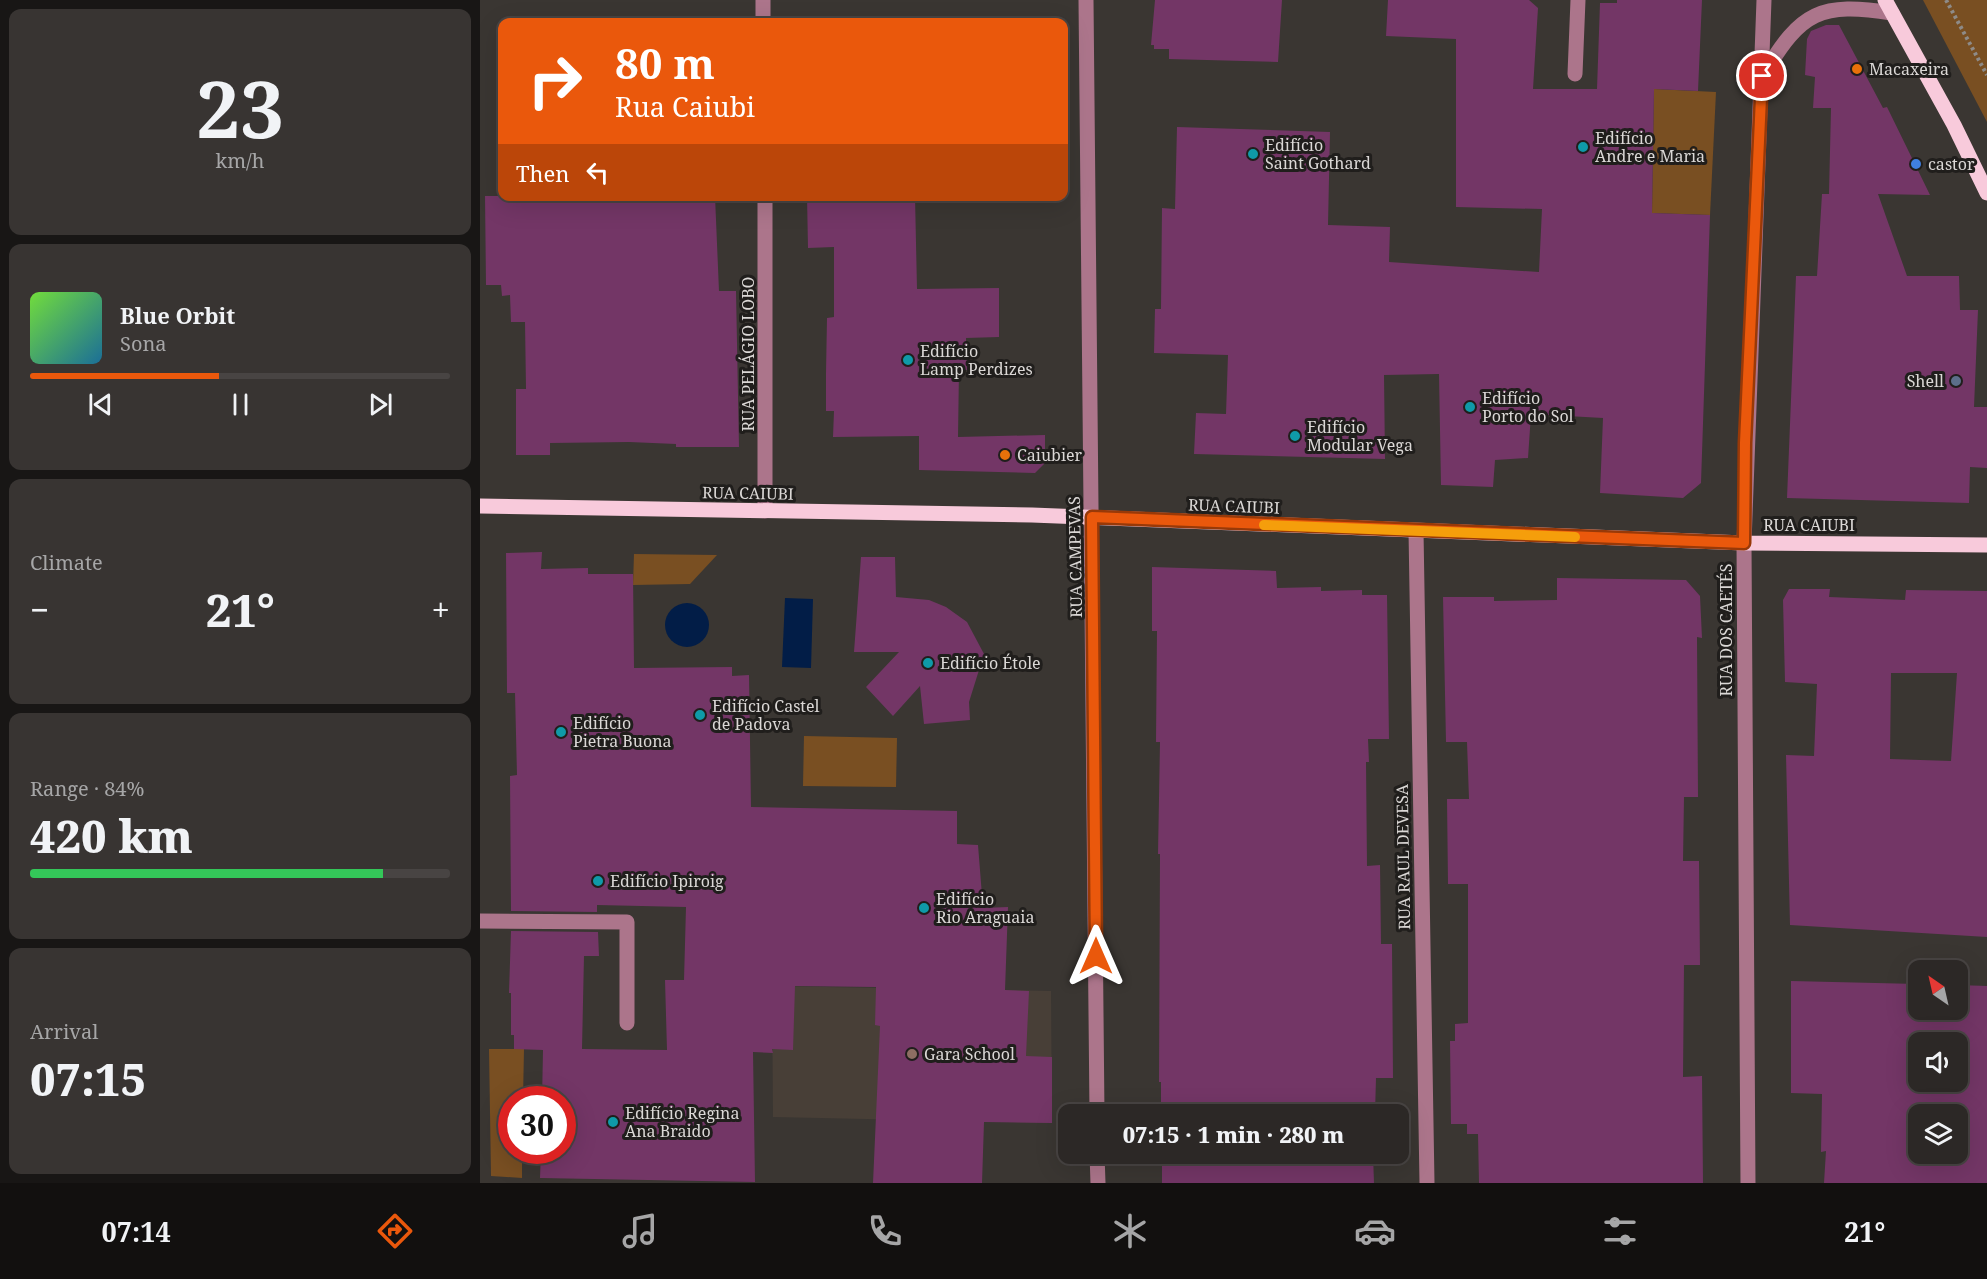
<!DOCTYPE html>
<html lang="en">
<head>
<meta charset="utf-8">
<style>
  body { margin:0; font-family:"Noto Serif",serif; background:#383432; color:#f1f3f6; height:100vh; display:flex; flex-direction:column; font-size:22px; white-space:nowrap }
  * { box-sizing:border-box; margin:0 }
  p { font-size:20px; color:#a6a6a7 }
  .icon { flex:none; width:33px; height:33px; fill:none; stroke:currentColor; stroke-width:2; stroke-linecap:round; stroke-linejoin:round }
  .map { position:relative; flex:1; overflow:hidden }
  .side { display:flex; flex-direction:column; gap:9px; padding:9px; background:#181615; width:480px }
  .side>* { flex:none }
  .top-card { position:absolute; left:18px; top:18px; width:570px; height:183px; border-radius:12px; box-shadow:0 6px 24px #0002,0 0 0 2px #484443; background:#ea580c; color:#fff; overflow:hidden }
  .needle { width:39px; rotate:326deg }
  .fabs { position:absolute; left:1428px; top:960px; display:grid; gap:12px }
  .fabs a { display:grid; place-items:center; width:60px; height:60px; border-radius:12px; background:#2c2826; box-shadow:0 6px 24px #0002,0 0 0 2px #484443; font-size:30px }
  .speed { position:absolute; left:18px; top:1086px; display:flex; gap:12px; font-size:30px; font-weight:700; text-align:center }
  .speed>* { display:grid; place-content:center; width:78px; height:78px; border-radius:50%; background:#2c2826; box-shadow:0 6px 24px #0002,0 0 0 2px #484443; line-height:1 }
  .speed .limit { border:9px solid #d22; background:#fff; color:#111 }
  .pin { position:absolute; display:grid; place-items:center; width:51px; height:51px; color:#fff; margin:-26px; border:3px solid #fff; border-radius:50%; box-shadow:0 2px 6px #0007 }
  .me { position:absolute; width:66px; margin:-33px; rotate:0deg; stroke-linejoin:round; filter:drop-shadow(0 0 4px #0008) }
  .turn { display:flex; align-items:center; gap:21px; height:126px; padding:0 18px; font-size:27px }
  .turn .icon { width:78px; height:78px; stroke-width:2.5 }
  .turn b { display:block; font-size:42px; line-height:51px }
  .then { display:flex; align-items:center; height:57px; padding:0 18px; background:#0003; gap:12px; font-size:22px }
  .big { font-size:45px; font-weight:800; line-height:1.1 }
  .side .card { flex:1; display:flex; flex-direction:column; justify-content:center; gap:9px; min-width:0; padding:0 21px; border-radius:12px; background:#383432 }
  .side .dial { align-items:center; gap:0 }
  .dial b { font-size:78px; line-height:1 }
  .song { display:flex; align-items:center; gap:18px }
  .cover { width:72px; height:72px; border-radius:9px; background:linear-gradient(135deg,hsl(100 70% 55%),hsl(200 70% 35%)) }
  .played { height:6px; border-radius:3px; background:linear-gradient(90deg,#ea580c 45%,#484443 45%) }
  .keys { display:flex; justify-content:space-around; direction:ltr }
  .heat { display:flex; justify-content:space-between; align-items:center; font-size:33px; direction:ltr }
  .charge { height:9px; border-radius:4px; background:linear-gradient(90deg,#34c759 84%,#484443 0) }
  .trip { position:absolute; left:578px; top:1104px; width:351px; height:60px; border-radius:12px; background:#2c2826; box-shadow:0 6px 24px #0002,0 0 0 2px #484443; font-weight:800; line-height:60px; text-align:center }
  .dock { display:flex; height:96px; justify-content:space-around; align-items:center; background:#12100f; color:#a6a6a7 }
  .dock .icon { width:42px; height:42px }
  .dock .current { color:#ea580c }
  .dock b { font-size:27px; color:#f1f3f6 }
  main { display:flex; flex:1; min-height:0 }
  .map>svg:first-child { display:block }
  .built { fill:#483f37 }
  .green { fill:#794f22 }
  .water { fill:#021d47 }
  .building { fill:#733666; fill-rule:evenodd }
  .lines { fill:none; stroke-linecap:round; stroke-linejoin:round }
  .path { stroke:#8e8b88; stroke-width:4; stroke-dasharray:3 3; stroke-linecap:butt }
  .minor { stroke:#ac758b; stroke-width:15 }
  .major { stroke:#f8cadb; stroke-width:15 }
  .route-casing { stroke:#983908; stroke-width:15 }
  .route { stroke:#ea580c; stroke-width:10 }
  .slow { stroke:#f59e0b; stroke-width:10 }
  .food-dot { fill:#e8710a; stroke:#201e1c; stroke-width:2 }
  .culture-dot { fill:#0f9aa8; stroke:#201e1c; stroke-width:2 }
  .shop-dot { fill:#3f7fe0; stroke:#201e1c; stroke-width:2 }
  .service-dot { fill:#5c6f8a; stroke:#201e1c; stroke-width:2 }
  .education-dot { fill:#8d6e63; stroke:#201e1c; stroke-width:2 }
  .labels { text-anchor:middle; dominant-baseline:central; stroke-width:6; stroke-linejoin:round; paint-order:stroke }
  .poi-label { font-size:16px; fill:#dbd8d6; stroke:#201e1c; text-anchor:start }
  .street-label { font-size:16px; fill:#dbd8d6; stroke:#201e1c }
</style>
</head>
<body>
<main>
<section class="side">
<div class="card dial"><b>23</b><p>km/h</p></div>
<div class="card">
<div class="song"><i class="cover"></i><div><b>Blue Orbit</b><p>Sona</p></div></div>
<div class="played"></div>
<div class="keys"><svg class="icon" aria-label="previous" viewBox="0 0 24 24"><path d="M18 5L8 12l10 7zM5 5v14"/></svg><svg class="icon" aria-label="pause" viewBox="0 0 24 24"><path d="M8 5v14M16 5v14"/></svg><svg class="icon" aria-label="next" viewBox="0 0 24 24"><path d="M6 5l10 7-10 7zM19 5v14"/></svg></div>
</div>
<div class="card"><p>Climate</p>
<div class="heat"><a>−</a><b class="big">21°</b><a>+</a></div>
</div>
<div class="card"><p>Range · 84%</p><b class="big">420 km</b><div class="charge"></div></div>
<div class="card"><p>Arrival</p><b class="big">07:15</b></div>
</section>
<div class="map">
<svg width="1507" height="1183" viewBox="0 0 1507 1183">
  <rect width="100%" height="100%" fill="#3a3632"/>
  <!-- built -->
  <polygon class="built" points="292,986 571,991 572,1123 293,1117"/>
  <!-- green -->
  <g class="green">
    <polygon points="1443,0 1507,0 1507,122"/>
    <polygon points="1174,89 1236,92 1230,215 1172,213"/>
    <polygon points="154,554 237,555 210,584 153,585"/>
    <polygon points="324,736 417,738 416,787 323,786"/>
    <polygon points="9,1049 44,1049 43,1099 32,1100 32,1150 42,1151 42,1178 11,1176"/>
  </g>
  <!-- water -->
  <g class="water">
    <polygon points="305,598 333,599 331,668 302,667"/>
    <circle cx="207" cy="625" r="22"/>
  </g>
  <!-- building -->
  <g class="building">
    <polygon points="675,0 802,0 798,62 689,59 689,49 674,49 674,45 671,45"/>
    <polygon points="908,0 1049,0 1058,8 1053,89 1117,89 1120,3 1137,3 1137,0 1222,0 1218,91 1174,89 1172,213 1230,215 1221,483 1203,498 1120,493 1123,418 1051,414 1048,458 1015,460 1013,487 961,485 959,374 904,375 905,459 714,454 716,413 746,414 748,355 674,353 675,309 681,309 682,208 695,209 697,127 850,132 848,225 910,227 909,262 1059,272 1062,209 976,207 976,39 906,36"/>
    <polygon points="1346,25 1359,25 1403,108 1407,107 1450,195 1398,194 1427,276 1479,276 1480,310 1498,310 1494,407 1507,407 1507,468 1490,467 1489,503 1307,498 1316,276 1337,276 1342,194 1349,194 1351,108 1333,108 1335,77 1325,75 1327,39 1331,31"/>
    <polygon points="5,196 235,196 239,291 256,291 259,447 196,447 196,444 149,442 70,443 70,455 36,455 36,389 46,389 45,322 31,322 30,295 22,296 21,285 6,285"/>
    <polygon points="327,196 435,196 437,289 519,288 519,337 486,338 487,370 479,370 478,437 565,435 565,463 555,473 439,470 439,436 353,437 354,411 346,411 346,373 347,318 354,317 354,247 328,248"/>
    <polygon points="62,552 61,569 108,568 108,574 153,574 154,668 252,667 252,676 269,675 271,807 477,811 477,844 498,845 503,908 528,907 525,990 549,991 546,1056 572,1057 572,1123 504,1122 502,1183 393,1183 400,1026 395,1025 396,987 315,986 313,1050 292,1049 293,1053 273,1052 275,1182 60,1178 61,1150 82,1150 82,1100 62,1100 63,1050 34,1049 34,1035 31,1035 31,993 29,993 31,931 118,932 119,956 104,956 102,1049 187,1050 185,980 204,980 206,907 117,905 117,912 31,911 30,776 37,775 35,693 27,693 26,553"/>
    <polygon points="381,557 415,557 416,597 449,600 466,607 487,622 504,654 489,702 490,720 444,724 440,686 413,716 386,687 419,652 374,652"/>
    <polygon points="672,567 796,571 797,588 841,587 841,591 882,590 882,595 907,595 909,739 888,739 889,762 886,762 887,866 900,865 901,944 912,944 913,1078 896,1078 895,1114 681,1114 681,1082 679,1082 680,854 678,854 680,742 676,742 677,631 672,631"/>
    <polygon points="1077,578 1206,580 1220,596 1222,638 1217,637 1218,797 1204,797 1203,861 1219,861 1220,965 1204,965 1203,1077 1222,1076 1223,1183 999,1183 998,1134 987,1134 987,1124 971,1124 970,1041 975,1041 975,1024 988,1023 988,884 968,884 967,799 989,799 987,742 966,742 963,597 1014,597 1014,601 1077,600"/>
    <path d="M1309,589H1350L1349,597L1425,600L1426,590L1507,591V937L1310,925L1306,755L1334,756L1337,684L1305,682L1303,600ZM1411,673H1477L1471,761L1410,759Z"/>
    <path d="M1311,981L1438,984V1010H1478V985L1507,986V1183H1344L1346,1151L1341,1152L1342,1094L1311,1093ZM1438,1042H1478V1082H1438ZM1438,1114H1478V1154H1438Z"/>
    <polygon points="682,1154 893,1154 894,1183 682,1183"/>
  </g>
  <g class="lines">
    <!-- path -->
    <polyline class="path" points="1466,0 1507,75"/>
    <!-- minor -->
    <g class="minor">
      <polyline points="283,0 283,22"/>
      <polyline points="606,0 617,1114"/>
      <polyline points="1095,74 1098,0"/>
      <path d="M1284,74C1321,11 1341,2 1412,13"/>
      <polyline points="285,196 285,511"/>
      <polyline points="936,531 947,1183"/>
      <polyline points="0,921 147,922 147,1023"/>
      <polyline points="617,1154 618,1183"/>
      <polyline points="1268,1183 1264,543 1284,0"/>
    </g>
    <!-- major -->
    <g class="major">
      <polyline points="1405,0 1474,125 1507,193"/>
      <polyline points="0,506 552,515 1264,543 1507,545"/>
    </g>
  </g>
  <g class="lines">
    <defs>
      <polyline id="route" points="616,956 612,517 1264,543 1265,443 1282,76"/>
    </defs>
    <!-- route casing -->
    <use href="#route" class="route-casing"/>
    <!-- route -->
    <use href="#route" class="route"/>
    <!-- slow -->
    <polyline class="slow" points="784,525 1095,537"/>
  </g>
  <!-- markers -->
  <g class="food-dot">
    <circle cx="1377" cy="69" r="6"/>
    <circle cx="525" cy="455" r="6"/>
  </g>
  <g class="culture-dot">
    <circle cx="1103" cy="147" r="6"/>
    <circle cx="773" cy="154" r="6"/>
    <circle cx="428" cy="360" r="6"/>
    <circle cx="990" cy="407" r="6"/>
    <circle cx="815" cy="436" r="6"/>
    <circle cx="448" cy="663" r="6"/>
    <circle cx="220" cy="715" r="6"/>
    <circle cx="81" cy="732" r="6"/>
    <circle cx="118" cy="881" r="6"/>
    <circle cx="444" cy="908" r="6"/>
    <circle cx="133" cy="1122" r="6"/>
  </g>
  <circle class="shop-dot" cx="1436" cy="164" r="6"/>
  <circle class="service-dot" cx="1476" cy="381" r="6"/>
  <circle class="education-dot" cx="432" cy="1054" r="6"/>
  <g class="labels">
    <!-- poi labels -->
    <g class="poi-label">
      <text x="1389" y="69">Macaxeira</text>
      <text x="1115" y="138">Edifício<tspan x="1115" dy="18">Andre e Maria</tspan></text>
      <text x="785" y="145">Edifício<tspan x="785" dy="18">Saint Gothard</tspan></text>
      <text x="1448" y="164">castor</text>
      <text x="440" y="351">Edifício<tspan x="440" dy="18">Lamp Perdizes</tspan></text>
      <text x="1464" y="381" text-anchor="end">Shell</text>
      <text x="1002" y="398">Edifício<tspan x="1002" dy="18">Porto do Sol</tspan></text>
      <text x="827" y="427">Edifício<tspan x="827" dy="18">Modular Vega</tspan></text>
      <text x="537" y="455">Caiubier</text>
      <text x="460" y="663">Edifício Étole</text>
      <text x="232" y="706">Edifício Castel<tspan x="232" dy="18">de Padova</tspan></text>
      <text x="93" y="723">Edifício<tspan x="93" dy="18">Pietra Buona</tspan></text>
      <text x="130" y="881">Edifício Ipiroig</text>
      <text x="456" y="899">Edifício<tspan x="456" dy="18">Rio Araguaia</tspan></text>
      <text x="444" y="1054">Gara School</text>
      <text x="145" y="1113">Edifício Regina<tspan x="145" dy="18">Ana Braido</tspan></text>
    </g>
    <!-- street labels -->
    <g class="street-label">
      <text transform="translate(268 354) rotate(-90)">RUA PELÁGIO LOBO</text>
      <text transform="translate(268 493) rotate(1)">RUA CAIUBI</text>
      <text transform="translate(754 506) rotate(2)">RUA CAIUBI</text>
      <text x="1329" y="525">RUA CAIUBI</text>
      <text transform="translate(595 557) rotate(-91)">RUA CAMPEVAS</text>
      <text transform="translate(1246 630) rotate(-90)">RUA DOS CAETÉS</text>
      <text transform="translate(923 857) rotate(-91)">RUA RAUL DEVESA</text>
    </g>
  </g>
</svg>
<div class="fabs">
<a><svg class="needle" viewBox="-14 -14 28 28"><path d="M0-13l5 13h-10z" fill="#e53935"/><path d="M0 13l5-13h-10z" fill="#a6a6a7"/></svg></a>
<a><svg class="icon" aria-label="sound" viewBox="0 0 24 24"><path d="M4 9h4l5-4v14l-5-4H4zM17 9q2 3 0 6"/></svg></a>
<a><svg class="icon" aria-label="layers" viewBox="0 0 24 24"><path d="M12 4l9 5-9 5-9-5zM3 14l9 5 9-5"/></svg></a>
</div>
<div class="speed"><div class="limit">30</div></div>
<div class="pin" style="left:1282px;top:76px;background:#d93025"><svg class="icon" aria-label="arrive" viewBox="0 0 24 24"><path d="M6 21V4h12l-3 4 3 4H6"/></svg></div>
<svg class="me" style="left:616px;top:956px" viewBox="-20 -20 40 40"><path d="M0-17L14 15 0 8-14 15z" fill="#ea580c" stroke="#fff" stroke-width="4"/></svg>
<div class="trip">07:15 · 1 min · 280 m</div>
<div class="top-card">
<div class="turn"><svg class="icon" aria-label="right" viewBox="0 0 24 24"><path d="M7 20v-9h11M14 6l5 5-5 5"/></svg><div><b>80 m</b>Rua Caiubi</div></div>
<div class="then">Then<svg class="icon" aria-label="left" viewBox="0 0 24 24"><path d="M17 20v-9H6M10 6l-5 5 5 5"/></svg></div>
</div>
</div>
</main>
<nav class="dock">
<b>07:14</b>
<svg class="icon current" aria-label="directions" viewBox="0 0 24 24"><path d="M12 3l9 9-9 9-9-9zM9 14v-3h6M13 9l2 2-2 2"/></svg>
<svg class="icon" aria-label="music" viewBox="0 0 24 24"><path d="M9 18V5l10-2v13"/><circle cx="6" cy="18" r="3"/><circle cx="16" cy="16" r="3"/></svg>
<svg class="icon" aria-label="phone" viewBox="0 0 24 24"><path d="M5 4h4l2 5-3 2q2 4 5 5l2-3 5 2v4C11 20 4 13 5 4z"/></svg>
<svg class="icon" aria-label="climate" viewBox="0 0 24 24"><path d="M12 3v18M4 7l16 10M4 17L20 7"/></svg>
<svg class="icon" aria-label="car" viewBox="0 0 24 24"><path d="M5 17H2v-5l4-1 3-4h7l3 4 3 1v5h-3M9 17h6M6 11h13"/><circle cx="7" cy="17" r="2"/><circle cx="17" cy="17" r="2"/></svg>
<svg class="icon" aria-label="filters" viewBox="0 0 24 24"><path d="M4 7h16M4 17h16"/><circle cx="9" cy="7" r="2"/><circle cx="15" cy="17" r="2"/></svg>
<b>21°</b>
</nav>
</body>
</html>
